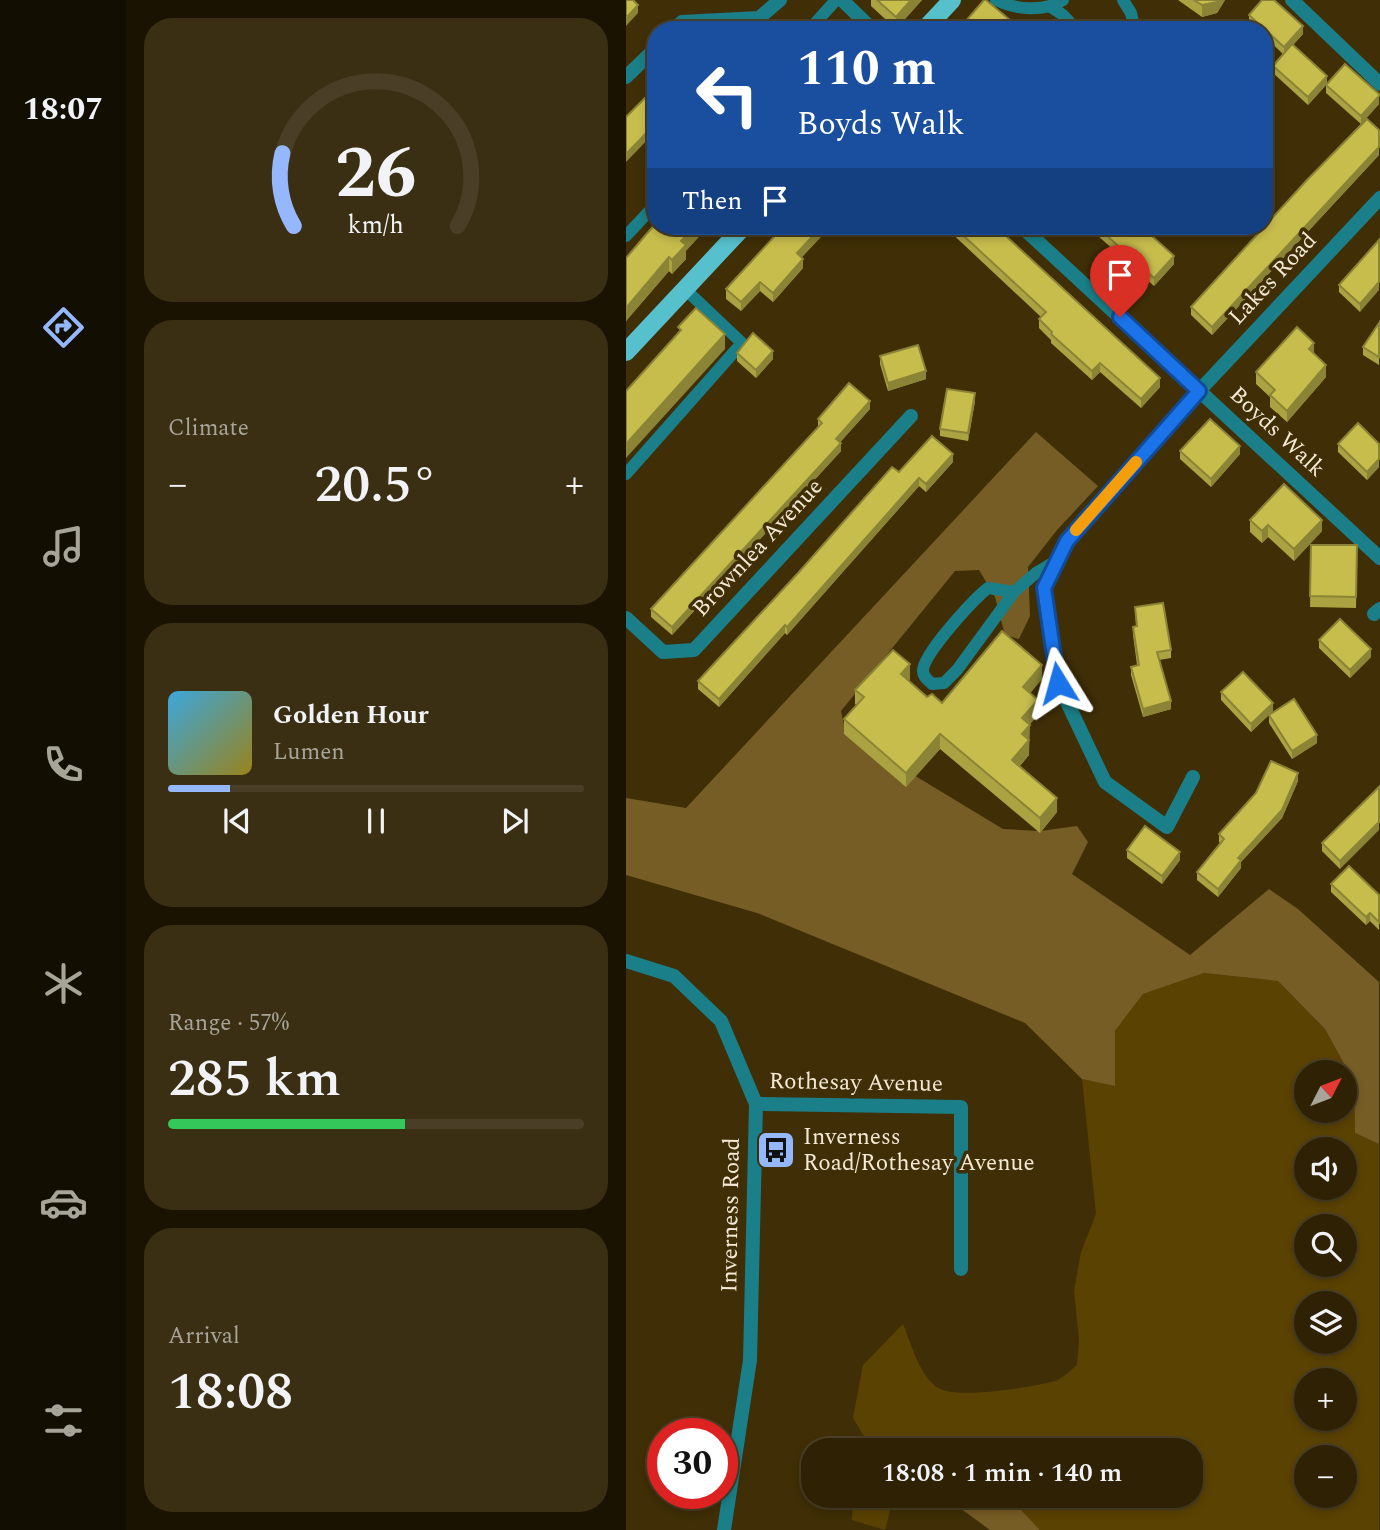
<!DOCTYPE html>
<html lang="en">
<head>
<meta charset="utf-8">
<style>
  body { margin:0; font-family:Spectral,serif; background:#3b2f13; color:#f1f3f6; height:100vh; display:flex; flex-direction:column; font-size:26px; white-space:nowrap }
  * { box-sizing:border-box; margin:0 }
  p { font-size:23px; color:#a7a49a }
  .icon { flex:none; width:38px; height:38px; fill:none; stroke:currentColor; stroke-width:2; stroke-linecap:round; stroke-linejoin:round }
  .map { position:relative; flex:1; overflow:hidden }
  .side { display:flex; flex-direction:column; gap:18px; padding:18px; background:#1a1302; width:500px }
  .side>* { flex:none }
  .guide { position:absolute; left:21px; top:21px; width:626px; height:214px; border-radius:28px; box-shadow:0 4px 10px #0003,0 0 0 2px #4a3f26; background:#1a4fa0; color:#fff; overflow:hidden }
  .needle { width:46px; rotate:48deg }
  .buttons { position:absolute; left:668px; top:1060px; display:grid; gap:14px }
  .buttons a { display:grid; place-items:center; width:63px; height:63px; border-radius:50%; background:#2f2204; box-shadow:0 4px 10px #0003,0 0 0 2px #4a3f26; font-size:35px }
  .speed { position:absolute; left:21px; top:1418px; display:flex; gap:14px; font-size:35px; font-weight:700; text-align:center }
  .speed>* { display:grid; place-content:center; width:91px; height:91px; border-radius:50%; background:#2f2204; box-shadow:0 4px 10px #0003,0 0 0 2px #4a3f26; line-height:1 }
  .speed .limit { border:10px solid #d22; background:#fff; color:#111 }
  .pin { position:absolute; display:grid; place-items:center; width:60px; height:60px; color:#fff; margin:-72px -30px; border-radius:50% 50% 50% 0; rotate:-45deg; box-shadow:0 0 7px #0007 }
  .pin .icon { rotate:45deg }
  .me { position:absolute; width:77px; margin:-38px; rotate:352deg; stroke-linejoin:round; filter:drop-shadow(0 0 5px #0008) }
  .turn { display:flex; align-items:center; gap:24px; height:147px; padding:0 35px; font-size:32px }
  .turn .icon { width:91px; height:91px; stroke-width:2.5 }
  .turn b { display:block; font-size:49px; line-height:60px }
  .then { display:flex; align-items:center; height:66px; padding:0 35px; background:#0003; gap:14px; font-size:26px }
  .big { font-size:52px; font-weight:600; line-height:1.1 }
  .side .widget { flex:1; display:flex; flex-direction:column; justify-content:center; gap:10px; min-width:0; padding:0 24px; border-radius:28px; background:#3b2f13 }
  .side .dial { align-items:center; gap:0 }
  .dial svg { height:182px; overflow:visible; fill:none; stroke:#4a3f26; stroke-width:7; stroke-linecap:round; text-anchor:middle }
  .dial text { fill:#f1f3f6; stroke:none }
  .song { display:flex; align-items:center; gap:21px }
  .cover { width:84px; height:84px; border-radius:10px; background:linear-gradient(135deg,hsl(200 70% 55%),hsl(50 70% 35%)) }
  .played { height:7px; border-radius:4px; background:linear-gradient(90deg,#94b7fd 15%,#4a3f26 15%) }
  .keys { display:flex; justify-content:space-around; direction:ltr }
  .heat { display:flex; justify-content:space-between; align-items:center; font-size:38px; direction:ltr }
  .charge { height:10px; border-radius:5px; background:linear-gradient(90deg,#34c759 57%,#4a3f26 0) }
  .trip { position:absolute; left:175px; top:1438px; width:402px; height:70px; border-radius:28px; background:#2f2204; box-shadow:0 4px 10px #0003,0 0 0 2px #4a3f26; font-weight:600; line-height:70px; text-align:center }
  main { display:flex; flex:1; min-height:0 }
  .tab-bar { display:flex; flex-direction:column; width:126px; justify-content:space-around; align-items:center; background:#130e02; color:#a7a49a }
  .tab-bar .icon { width:49px; height:49px }
  .tab-bar .current { color:#94b7fd }
  .tab-bar b { font-size:32px; color:#f1f3f6 }
  .map>svg:first-child { display:block }
  .green { fill:#5a4202; fill-rule:evenodd }
  .forest { fill:#765d25 }
  .lines { fill:none; stroke-linecap:round; stroke-linejoin:round }
  .service { stroke:#1a7f88; stroke-width:12 }
  .minor { stroke:#1a7f88; stroke-width:14 }
  .tertiary { stroke:#1a7f88; stroke-width:14 }
  .primary { stroke:#56c1cc; stroke-width:18 }
  .wall { fill:#aba342 }
  .shaded-wall { fill:#8b8436 }
  .building { fill:#c7bd4d; stroke:#8b8436; stroke-width:2 }
  .route-casing { stroke:#114b97; stroke-width:18 }
  .route { stroke:#1a73e8; stroke-width:12 }
  .slow { stroke:#f59e0b; stroke-width:12 }
  .labels { text-anchor:middle; dominant-baseline:central; stroke-width:7; stroke-linejoin:round; paint-order:stroke }
  .street-label { font-size:23px; fill:#f3e9d4; stroke:#3f2e06 }
  .poi-label { font-size:23px; fill:#f3e9d4; stroke:#3f2e06; text-anchor:start }
</style>
</head>
<body>
<main>
<nav class="tab-bar">
<b>18:07</b>
<svg class="icon current" aria-label="directions" viewBox="0 0 24 24"><path d="M12 3l9 9-9 9-9-9zM9 14v-3h6M13 9l2 2-2 2"/></svg>
<svg class="icon" aria-label="music" viewBox="0 0 24 24"><path d="M9 18V5l10-2v13"/><circle cx="6" cy="18" r="3"/><circle cx="16" cy="16" r="3"/></svg>
<svg class="icon" aria-label="phone" viewBox="0 0 24 24"><path d="M5 4h4l2 5-3 2q2 4 5 5l2-3 5 2v4C11 20 4 13 5 4z"/></svg>
<svg class="icon" aria-label="climate" viewBox="0 0 24 24"><path d="M12 3v18M4 7l16 10M4 17L20 7"/></svg>
<svg class="icon" aria-label="car" viewBox="0 0 24 24"><path d="M5 17H2v-5l4-1 3-4h7l3 4 3 1v5h-3M9 17h6M6 11h13"/><circle cx="7" cy="17" r="2"/><circle cx="17" cy="17" r="2"/></svg>
<svg class="icon" aria-label="filters" viewBox="0 0 24 24"><path d="M4 7h16M4 17h16"/><circle cx="9" cy="7" r="2"/><circle cx="15" cy="17" r="2"/></svg>
</nav>
<section class="side">
<div class="widget dial"><svg viewBox="0 0 100 80">
<path d="M14 69A42 42 0 1 1 86 69"/>
<path d="M14 69A42 42 0 0 1 9 37" stroke="#94b7fd"/>
<text x="50" y="56" font-size="32" font-weight="700">26</text>
<text x="50" y="72" font-size="11">km/h</text>
</svg></div>
<div class="widget"><p>Climate</p>
<div class="heat"><a>−</a><b class="big">20.5°</b><a>+</a></div>
</div>
<div class="widget">
<div class="song"><i class="cover"></i><div><b>Golden Hour</b><p>Lumen</p></div></div>
<div class="played"></div>
<div class="keys"><svg class="icon" aria-label="previous" viewBox="0 0 24 24"><path d="M18 5L8 12l10 7zM5 5v14"/></svg><svg class="icon" aria-label="pause" viewBox="0 0 24 24"><path d="M8 5v14M16 5v14"/></svg><svg class="icon" aria-label="next" viewBox="0 0 24 24"><path d="M6 5l10 7-10 7zM19 5v14"/></svg></div>
</div>
<div class="widget"><p>Range · 57%</p><b class="big">285 km</b><div class="charge"></div></div>
<div class="widget"><p>Arrival</p><b class="big">18:08</b></div>
</section>
<div class="map">
<svg width="754" height="1530" viewBox="0 0 754 1530">
  <rect width="100%" height="100%" fill="#3f2e06"/>
  <!-- green -->
  <g class="green">
    <path d="M578,973L652,981L699,1029L728,1082L729,1133L753,1144V1530H414L382,1496H565V1451H244L245,1448L227,1418L237,1365L277,1324C285,1343 295,1381 315,1389C335,1399 406,1387 429,1381C437,1378 444,1371 451,1365L453,1340L448,1291L455,1252L470,1214L456,1079L489,1085V1031L517,994ZM681,1073H719V1111H681ZM681,1150H719V1188H681ZM681,1227H719V1265H681ZM681,1304H719V1342H681ZM681,1381H719V1419H681ZM681,1458H719V1496H681Z"/>
    <polygon points="227,1496 268,1496 259,1530 226,1520"/>
  </g>
  <!-- forest -->
  <g class="forest">
    <polygon points="410,432 472,486 431,530 402,567 404,616 393,639 379,635 369,597 353,570 329,571 215,711 220,734 377,829 414,831 451,826 462,842 446,874 564,955 643,889 672,909 753,982 753,1144 729,1133 728,1082 699,1029 652,981 578,973 517,994 489,1031 489,1086 456,1079 399,1023 131,913 0,875 0,798 60,808"/>
    <polygon points="300,1496 382,1496 414,1530 364,1530 323,1500"/>
  </g>
  <g class="lines">
    <!-- service -->
    <g class="service">
      <path d="M370,0C390,10 419,12 437,0"/>
      <polyline points="497,0 505,13 509,30"/>
      <polyline points="425,7 437,15 451,30"/>
      <polyline points="183,30 210,0"/>
      <polyline points="0,236 30,204"/>
      <polyline points="0,474 116,343 60,290"/>
      <path d="M388,592L362,588C348,599 296,655 297,671C297,677 302,680 306,684L318,683L331,670L388,592L410,573L432,560"/>
    </g>
    <!-- minor -->
    <g class="minor">
      <polyline points="216,0 247,30"/>
      <polyline points="666,0 754,84"/>
      <polyline points="48,30 56,22 133,18 154,0"/>
      <polyline points="0,77 30,48"/>
      <polyline points="748,614 754,609"/>
      <polyline points="0,618 37,652 68,650 285,416"/>
      <polyline points="567,777 541,827 479,782 432,683 418,588 441,541 573,391 754,198"/>
      <polyline points="0,961 48,976 95,1021 130,1104 124,1360 98,1530"/>
      <polyline points="130,1104 335,1107 335,1269"/>
    </g>
    <!-- tertiary -->
    <polyline class="tertiary" points="395,226 754,558"/>
    <!-- primary -->
    <g class="primary">
      <polyline points="298,30 326,0"/>
      <polyline points="0,352 118,226"/>
    </g>
  </g>
  <!-- wall -->
  <g class="wall">
    <polygon points="245,0 296,0 270,29 245,6"/>
    <polygon points="552,0 599,0 591,13 576,17"/>
    <polygon points="623,15 677,34 667,45 701,84 753,104 735,124 753,130 753,155 586,335 565,315 565,307 735,124 700,93 700,85 682,105 647,73 647,66 657,54 639,37 639,30 630,30 623,23"/>
    <polygon points="158,226 205,226 176,257 177,268 147,302 134,291 115,311 100,299 100,289"/>
    <polygon points="320,226 369,226 534,387 515,408 474,372 466,380 425,343 425,340 413,328 413,319 415,317 320,228"/>
    <polygon points="461,226 515,226 548,264 528,286"/>
    <polygon points="753,240 734,312 713,292 713,285"/>
    <polygon points="60,251 60,259 46,274 43,271 0,321 0,258"/>
    <polygon points="753,323 753,365 737,355 737,347"/>
    <polygon points="111,353 147,359 130,378 111,361"/>
    <polygon points="688,354 700,377 661,422 644,407 644,397 630,384 630,372"/>
    <polygon points="254,356 300,379 262,391 254,364"/>
    <polygon points="349,401 342,441 314,436 314,429"/>
    <polygon points="244,409 214,442 215,451 46,635 25,617 25,609 192,427 192,419"/>
    <polygon points="712,444 753,444 753,467 741,480 712,452"/>
    <polygon points="554,451 614,454 585,487 554,459"/>
    <polygon points="327,462 300,492 293,486 161,635 159,633 93,707 72,689 72,681 173,572 273,472"/>
    <polygon points="624,520 696,531 668,561 642,537 636,543 624,532"/>
    <polygon points="685,545 731,545 730,608 684,607"/>
    <polygon points="509,607 545,650 545,658 533,660 545,709 517,717 505,675 505,667 511,665 507,635 507,627 510,626"/>
    <polygon points="693,640 745,657 724,678 693,648"/>
    <polygon points="284,679 283,681 301,697 316,703 416,679 404,693 412,715 403,725 403,755 394,766 431,812 414,833 314,749 280,787 218,734 218,719 230,705 229,704 229,690"/>
    <polygon points="595,692 647,711 643,715 691,743 666,759 643,723 643,715 625,732 595,700"/>
    <polygon points="672,781 656,818 615,862 615,868 592,897 571,880 571,872 594,843 593,842 593,834"/>
    <polygon points="753,787 714,869 696,851 696,843"/>
    <polygon points="501,850 554,860 536,884 501,858"/>
    <polygon points="705,884 753,895 753,930 744,921 740,925 705,892"/>
  </g>
  <!-- shaded-wall -->
  <g class="shaded-wall">
    <polygon points="285,0 296,0 270,29 270,17"/>
    <polygon points="592,0 599,0 591,13 576,17 576,5"/>
    <polygon points="12,5 12,13 0,26 0,18"/>
    <polygon points="384,20 384,28 382,30 375,30"/>
    <polygon points="677,26 677,34 658,55 658,47"/>
    <polygon points="701,76 701,84 682,105 682,97"/>
    <polygon points="753,96 753,104 735,124 735,116"/>
    <polygon points="30,123 30,131 0,162 0,154"/>
    <polygon points="753,147 753,155 586,335 586,327"/>
    <polygon points="70,226 83,226 60,251 60,259 46,274 46,260 55,241"/>
    <polygon points="196,226 205,226 171,262 171,253"/>
    <polygon points="548,256 548,264 528,286 528,278"/>
    <polygon points="43,257 43,271 0,321 0,308"/>
    <polygon points="177,259 177,268 147,302 147,293"/>
    <polygon points="134,282 134,291 115,311 115,302"/>
    <polygon points="753,282 753,290 734,312 734,304"/>
    <polygon points="99,334 99,349 0,458 0,444"/>
    <polygon points="688,343 688,354 683,349"/>
    <polygon points="147,351 147,359 130,378 130,370"/>
    <polygon points="474,363 474,372 466,380 466,371"/>
    <polygon points="700,365 700,377 661,422 661,411"/>
    <polygon points="300,371 300,379 262,391 262,383"/>
    <polygon points="534,378 534,387 515,408 515,399"/>
    <polygon points="349,393 349,401 342,441 342,433"/>
    <polygon points="244,401 244,409 210,447 210,439"/>
    <polygon points="215,443 215,451 46,635 46,627"/>
    <polygon points="614,446 614,454 585,487 585,479"/>
    <polygon points="327,454 327,462 300,492 300,484"/>
    <polygon points="753,459 753,467 741,480 741,472"/>
    <polygon points="293,478 293,486 161,635 161,627"/>
    <polygon points="696,520 696,531 668,561 668,549"/>
    <polygon points="642,525 642,537 636,543 636,531"/>
    <polygon points="159,625 159,633 93,707 93,699"/>
    <polygon points="745,649 745,657 724,678 724,670"/>
    <polygon points="284,664 284,679 275,689 275,674"/>
    <polygon points="416,665 416,679 397,702 397,687"/>
    <polygon points="412,700 412,715 396,733 396,718"/>
    <polygon points="545,701 545,709 517,717 517,709"/>
    <polygon points="647,703 647,711 625,732 625,724"/>
    <polygon points="404,725 403,755 386,775 386,760 396,734"/>
    <polygon points="314,734 314,749 280,787 280,773"/>
    <polygon points="691,735 691,743 666,759 666,751"/>
    <polygon points="672,773 672,781 656,818 615,862 615,868 592,897 592,889 612,858"/>
    <polygon points="431,798 431,812 414,833 414,818"/>
    <polygon points="753,822 753,830 714,869 714,861"/>
    <polygon points="554,852 554,860 536,884 536,876"/>
    <polygon points="744,913 744,921 740,925 740,917"/>
  </g>
  <!-- building -->
  <g class="building">
    <polygon points="0,0 7,0 12,5 0,18"/>
    <polygon points="251,0 285,0 270,17"/>
    <polygon points="358,0 360,0 384,20 375,30 332,30"/>
    <polygon points="568,0 592,0 591,2 576,5"/>
    <polygon points="636,0 648,0 677,26 658,47 623,15"/>
    <polygon points="222,20 233,30 213,30"/>
    <polygon points="539,22 551,30 534,30"/>
    <polygon points="666,44 701,76 682,97 647,66"/>
    <polygon points="719,64 753,94 753,96 735,116 700,85"/>
    <polygon points="30,87 30,123 0,154 0,117"/>
    <polygon points="741,119 753,130 753,147 586,327 565,307 681,180"/>
    <polygon points="30,223 30,226 70,226 55,241 60,245 46,260 43,257 0,308 0,258"/>
    <polygon points="158,226 196,226 171,253 177,259 147,293 134,282 115,302 100,289"/>
    <polygon points="327,226 369,226 534,378 515,399 474,363 466,371 425,334 426,332 413,319 420,312"/>
    <polygon points="470,226 515,226 548,256 528,278"/>
    <polygon points="753,240 753,282 734,304 713,285"/>
    <polygon points="70,308 99,334 0,444 0,391 55,330 52,327"/>
    <polygon points="753,323 753,357 737,347"/>
    <polygon points="671,327 688,343 683,349 700,365 661,411 644,395 649,390 630,372"/>
    <polygon points="127,333 147,351 130,370 111,353"/>
    <polygon points="292,345 300,371 262,383 254,356"/>
    <polygon points="223,383 244,401 210,439 215,443 46,627 25,609 196,423 192,419"/>
    <polygon points="321,389 349,393 342,433 314,429"/>
    <polygon points="584,419 614,446 585,479 554,451"/>
    <polygon points="732,423 753,444 753,459 741,472 712,444"/>
    <polygon points="306,436 327,454 300,484 293,478 161,627 159,625 93,699 72,681 173,572 266,467 273,472"/>
    <polygon points="658,484 696,520 668,549 642,525 636,531 624,520"/>
    <polygon points="685,545 731,545 730,597 684,596"/>
    <polygon points="537,603 545,650 531,652 545,701 517,709 505,667 513,665 507,627 511,626 509,607"/>
    <polygon points="714,619 745,649 724,670 693,640"/>
    <polygon points="376,631 416,665 397,687 412,700 396,718 404,725 396,734 403,740 386,760 431,798 414,818 314,734 280,773 218,719 238,697 229,690 267,650 284,664 275,674 301,697 306,694 316,703"/>
    <polygon points="617,672 647,703 625,724 595,692"/>
    <polygon points="668,699 691,735 666,751 643,715"/>
    <polygon points="645,761 672,773 656,810 612,858 615,860 592,889 571,872 598,839 593,834 630,793"/>
    <polygon points="753,787 753,822 714,861 696,843"/>
    <polygon points="519,826 554,852 536,876 501,850"/>
    <polygon points="723,866 753,895 753,922 744,913 740,917 705,884"/>
  </g>
  <g class="lines">
    <defs>
      <polyline id="route" points="432,683 418,588 441,541 573,391 494,317"/>
    </defs>
    <!-- route casing -->
    <use href="#route" class="route-casing"/>
    <!-- route -->
    <use href="#route" class="route"/>
    <!-- slow -->
    <polyline class="slow" points="450,530 510,462"/>
  </g>
  <!-- icons -->
  <defs>
    <symbol id="bus-square" viewBox="-11 -11 22 22"><rect x="-9" y="-9" width="18" height="18" rx="4" fill="#94b7fd" stroke="#3f2e06"/><path d="M-5-6H5V4H4V6H2V4H-2V6H-4V4H-5ZM-3.5-4V0h7V-4ZM-3.5 1.2v1.5H-2V1.2ZM2 1.2v1.5H3.5V1.2Z" fill="#111"/></symbol>
  </defs>
  <g fill-rule="evenodd">
    <use href="#bus-square" x="128" y="1128" width="44" height="44"/>
  </g>
  <g class="labels">
    <!-- street labels -->
    <g class="street-label">
      <text transform="translate(647 279) rotate(-47)">Lakes Road</text>
      <text transform="translate(651 432) rotate(43)">Boyds Walk</text>
      <text transform="translate(132 548) rotate(-47)">Brownlea Avenue</text>
      <text transform="translate(230 1083) rotate(1)">Rothesay Avenue</text>
      <text transform="translate(105 1215) rotate(-89)">Inverness Road</text>
    </g>
    <!-- poi labels -->
    <g class="poi-label">
      <text x="177" y="1137">Inverness<tspan x="177" dy="26">Road/Rothesay Avenue</tspan></text>
    </g>
  </g>
</svg>
<div class="buttons">
<a><svg class="needle" viewBox="-14 -14 28 28"><path d="M0-13l5 13h-10z" fill="#e53935"/><path d="M0 13l5-13h-10z" fill="#a7a49a"/></svg></a>
<a><svg class="icon" aria-label="sound" viewBox="0 0 24 24"><path d="M4 9h4l5-4v14l-5-4H4zM17 9q2 3 0 6"/></svg></a>
<a><svg class="icon" aria-label="search" viewBox="0 0 24 24"><circle cx="10" cy="10" r="6"/><path d="M15 15l6 6"/></svg></a>
<a><svg class="icon" aria-label="layers" viewBox="0 0 24 24"><path d="M12 4l9 5-9 5-9-5zM3 14l9 5 9-5"/></svg></a>
<a>+</a>
<a>−</a>
</div>
<div class="speed"><div class="limit">30</div></div>
<div class="pin" style="left:494px;top:317px;background:#d93025"><svg class="icon" aria-label="arrive" viewBox="0 0 24 24"><path d="M6 21V4h12l-3 4 3 4H6"/></svg></div>
<svg class="me" style="left:432px;top:683px" viewBox="-20 -20 40 40"><path d="M0-17L14 15 0 8-14 15z" fill="#1a73e8" stroke="#fff" stroke-width="4"/></svg>
<div class="trip">18:08 · 1 min · 140 m</div>
<div class="guide">
<div class="turn"><svg class="icon" aria-label="left" viewBox="0 0 24 24"><path d="M17 20v-9H6M10 6l-5 5 5 5"/></svg><div><b>110 m</b>Boyds Walk</div></div>
<div class="then">Then<svg class="icon" aria-label="arrive" viewBox="0 0 24 24"><path d="M6 21V4h12l-3 4 3 4H6"/></svg></div>
</div>
</div>
</main>
</body>
</html>
